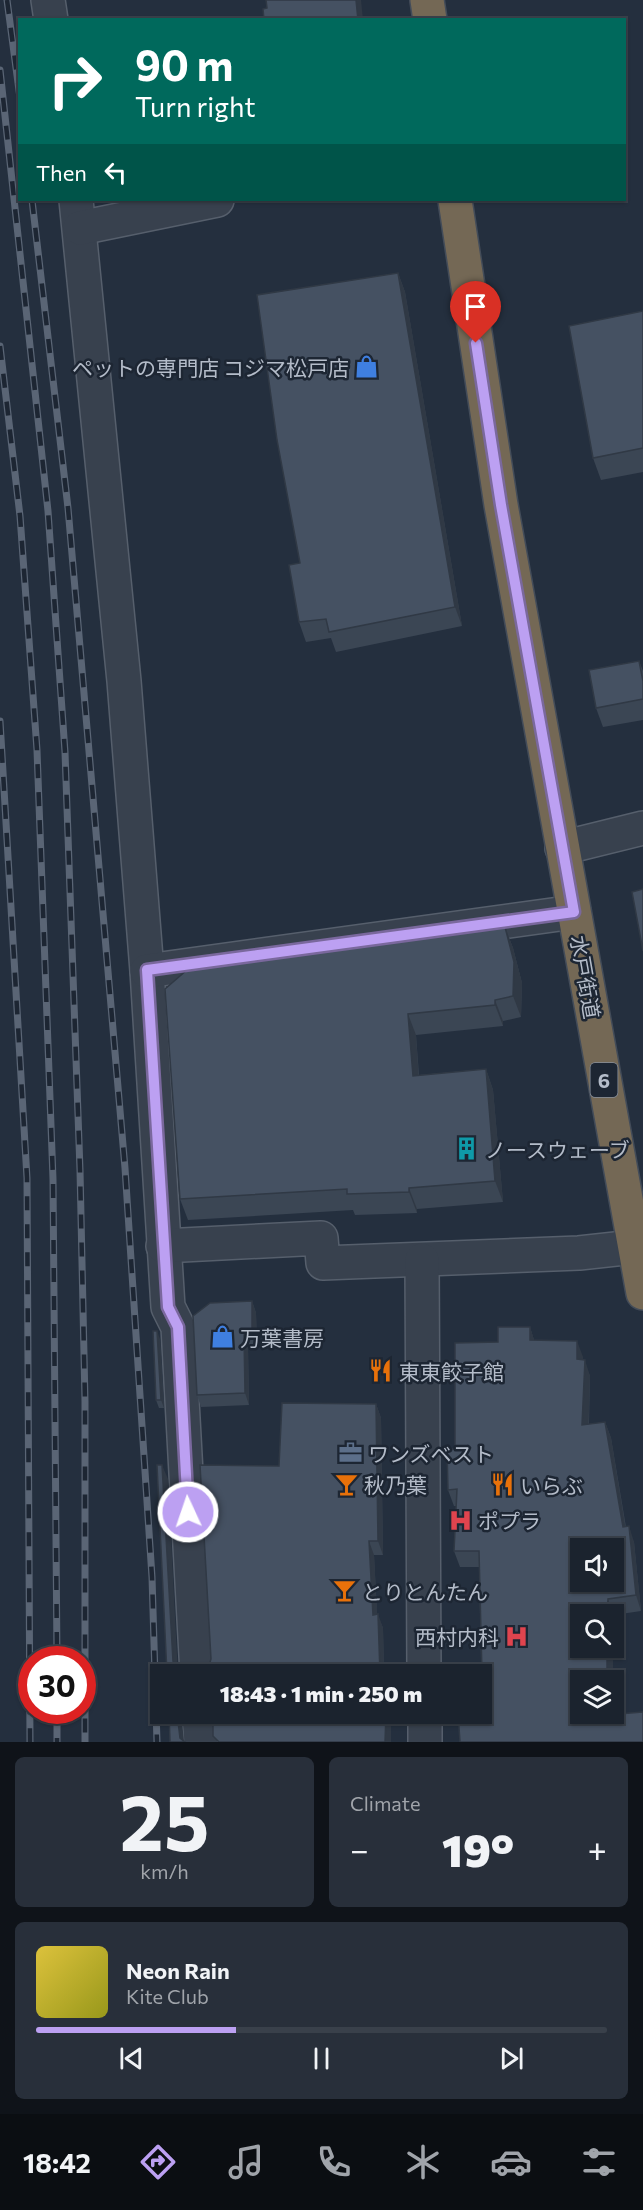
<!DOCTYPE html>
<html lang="en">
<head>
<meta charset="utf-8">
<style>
  body { margin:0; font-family:Commissioner,"Noto Sans JP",sans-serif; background:#282f3a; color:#f1f3f6; height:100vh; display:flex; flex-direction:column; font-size:22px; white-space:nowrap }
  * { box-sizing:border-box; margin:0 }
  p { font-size:20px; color:#a0a4aa }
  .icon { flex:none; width:33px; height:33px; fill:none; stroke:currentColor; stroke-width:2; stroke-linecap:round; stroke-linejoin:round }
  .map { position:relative; height:1742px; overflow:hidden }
  .side { display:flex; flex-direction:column; gap:15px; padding:15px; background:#0f1319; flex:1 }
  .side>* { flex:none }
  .guide { position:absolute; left:18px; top:18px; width:608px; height:183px; border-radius:0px; box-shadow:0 2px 4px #0004,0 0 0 2px #39404a; background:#00695c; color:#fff; overflow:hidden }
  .tools { position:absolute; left:570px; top:1538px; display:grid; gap:12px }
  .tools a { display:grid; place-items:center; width:54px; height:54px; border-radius:0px; background:#1b232e; box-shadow:0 2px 4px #0004,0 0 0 2px #39404a; font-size:30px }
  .speed { position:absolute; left:18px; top:1646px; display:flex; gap:12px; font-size:30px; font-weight:700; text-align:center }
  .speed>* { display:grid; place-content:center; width:78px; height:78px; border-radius:50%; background:#1b232e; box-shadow:0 2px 4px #0004,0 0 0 2px #39404a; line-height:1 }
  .speed .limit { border:9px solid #d22; background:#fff; color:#111 }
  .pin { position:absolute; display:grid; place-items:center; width:51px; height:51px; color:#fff; margin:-62px -26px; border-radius:50% 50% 50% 0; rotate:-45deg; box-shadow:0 0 6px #0007 }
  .pin .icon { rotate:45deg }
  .me { position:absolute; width:66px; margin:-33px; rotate:357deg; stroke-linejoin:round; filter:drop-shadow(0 0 4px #0008) }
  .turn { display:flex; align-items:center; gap:21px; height:126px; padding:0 18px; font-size:27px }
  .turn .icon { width:78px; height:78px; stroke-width:2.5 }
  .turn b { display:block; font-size:42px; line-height:51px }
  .then { display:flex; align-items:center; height:57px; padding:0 18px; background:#0003; gap:12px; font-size:22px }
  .big { font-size:45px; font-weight:800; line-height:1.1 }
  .side .tile { flex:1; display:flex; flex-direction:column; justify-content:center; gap:9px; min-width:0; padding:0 21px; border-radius:9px; background:#282f3a }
  .side .dial { align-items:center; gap:0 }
  .dial b { font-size:78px; line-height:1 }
  .song { display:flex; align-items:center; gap:18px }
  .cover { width:72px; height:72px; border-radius:9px; background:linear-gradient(135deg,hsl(50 70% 55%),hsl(60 70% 35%)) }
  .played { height:6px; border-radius:3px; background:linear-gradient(90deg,#bca0f2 35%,#39404a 35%) }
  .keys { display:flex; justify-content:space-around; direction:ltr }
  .heat { display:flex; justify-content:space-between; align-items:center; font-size:33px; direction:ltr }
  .side .tiles { flex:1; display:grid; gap:15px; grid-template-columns:1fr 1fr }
  .tile:last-child { grid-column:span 2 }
  .trip { position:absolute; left:150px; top:1664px; width:342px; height:60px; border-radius:0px; background:#1b232e; box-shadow:0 2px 4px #0004,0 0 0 2px #39404a; font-weight:800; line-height:60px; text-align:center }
  .tab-bar { display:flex; height:96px; justify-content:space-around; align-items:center; background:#0b0e12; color:#a0a4aa }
  .tab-bar .icon { width:42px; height:42px }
  .tab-bar .selected { color:#bca0f2 }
  .tab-bar b { font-size:27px; color:#f1f3f6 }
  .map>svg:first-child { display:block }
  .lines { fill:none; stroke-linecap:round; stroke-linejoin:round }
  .minor-casing { stroke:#565f6c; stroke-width:36 }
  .highway-casing { stroke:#434c59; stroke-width:36 }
  .minor { stroke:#38414e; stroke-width:33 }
  .highway { stroke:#746855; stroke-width:33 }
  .rail-casing { stroke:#5a6575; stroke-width:7 }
  .rail { stroke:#1d2633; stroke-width:4.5; stroke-dasharray:14; stroke-linecap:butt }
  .wall { fill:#3b4654 }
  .shaded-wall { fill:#303945 }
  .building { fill:#455162; stroke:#303945; stroke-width:1.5; fill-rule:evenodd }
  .route-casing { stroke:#7a689d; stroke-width:15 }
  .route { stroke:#bca0f2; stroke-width:10 }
  .labels { text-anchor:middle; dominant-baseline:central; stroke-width:5; stroke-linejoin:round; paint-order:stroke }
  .shield { fill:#1d2633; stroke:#878f9c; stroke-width:1.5 }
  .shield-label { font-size:20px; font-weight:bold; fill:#b4bcc9 }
  .poi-label { font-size:21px; fill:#b4bcc9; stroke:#1d2633; text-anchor:start }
  .street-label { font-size:21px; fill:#b4bcc9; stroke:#1d2633 }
</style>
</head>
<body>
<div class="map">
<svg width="643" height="1742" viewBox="0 0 643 1742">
  <rect width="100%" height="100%" fill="#242f3e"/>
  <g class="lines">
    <defs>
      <g id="minor">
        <polyline points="48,0 51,20"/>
        <polyline points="76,200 124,681 147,971 168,1307 178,1327 197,1674"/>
        <polyline points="80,228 217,200"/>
        <polyline points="562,848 643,828"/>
        <polyline points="147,971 574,912"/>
        <polyline points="163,1246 321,1238 323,1263 579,1253 634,1247"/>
        <polyline points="422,1260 424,1674"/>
        <polyline points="199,1713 201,1742"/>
        <polyline points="425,1713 425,1742"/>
      </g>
      <g id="highway">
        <polyline points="427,0 430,20"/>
        <polyline points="455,200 501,505 643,1293"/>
      </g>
    </defs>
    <!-- minor casing -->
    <use href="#minor" class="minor-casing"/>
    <!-- highway casing -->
    <use href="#highway" class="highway-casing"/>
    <!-- minor -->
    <use href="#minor" class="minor"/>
    <!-- highway -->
    <use href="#highway" class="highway"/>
    <defs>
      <g id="rail">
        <polyline points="7,0 20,98"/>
        <polyline points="0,70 48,511 65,752 80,1170 85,1401 85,1742"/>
        <polyline points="32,200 68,508 125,1168 152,1577 157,1742"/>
        <polyline points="0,346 20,516 37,750 53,1179 57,1659"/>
        <polyline points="0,721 27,1178 30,1742"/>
        <polyline points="57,1710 57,1742"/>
      </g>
    </defs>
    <!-- rail casing -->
    <use href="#rail" class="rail-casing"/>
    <!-- rail -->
    <use href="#rail" class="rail"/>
  </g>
  <!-- wall -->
  <g class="wall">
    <polygon points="398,273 405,292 462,626 336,652 331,638 306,642 299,622 300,563"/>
    <polygon points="643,311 643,472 601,480 593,458"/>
    <polygon points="639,661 643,671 643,720 603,727 596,708"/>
    <polygon points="505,927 513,948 522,983 521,1017 503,1021 503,1026 416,1035 419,1075 486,1069 493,1090 503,1202 417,1209 417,1213 355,1215 353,1210 188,1220 180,1199"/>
    <polygon points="252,1301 256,1313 257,1347 248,1347 249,1405 201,1407 197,1395"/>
    <polygon points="530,1327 534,1340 583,1357 583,1360 590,1376 589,1424 605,1422 611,1438 626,1527 634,1542 641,1611 614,1615 614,1614 580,1614 580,1647 613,1647 613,1680 580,1680 580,1713 613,1713 613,1714 643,1742 482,1713 479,1567 460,1567 454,1551 456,1506 454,1506 448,1490 455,1449 498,1342"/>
    <polygon points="160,1339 164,1408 159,1408 156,1400"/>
    <polygon points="376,1404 381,1418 383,1555 374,1555 377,1614 383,1628 384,1674 203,1674 208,1669 279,1466"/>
  </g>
  <!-- shaded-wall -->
  <g class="shaded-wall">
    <polygon points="356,0 361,0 363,20 358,20"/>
    <polygon points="398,273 405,292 462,626 455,607"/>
    <polygon points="505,927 513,948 522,983 521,1017 513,996"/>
    <polygon points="495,1000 503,1021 503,1026 495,1005"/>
    <polygon points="408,1014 416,1035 420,1097 413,1076"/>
    <polygon points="486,1069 493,1090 503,1202 495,1181"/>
    <polygon points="409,1188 417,1209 417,1213 409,1192"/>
    <polygon points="252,1301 256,1313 257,1347 252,1335"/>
    <polygon points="530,1327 535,1343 530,1340"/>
    <polygon points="157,1331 160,1339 164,1408 161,1400"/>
    <polygon points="244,1335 248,1347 249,1405 245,1393"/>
    <polygon points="577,1341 583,1357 583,1375 577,1359"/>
    <polygon points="585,1360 590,1376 588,1441 582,1425"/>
    <polygon points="376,1404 381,1418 383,1555 378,1541"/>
    <polygon points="605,1422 611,1438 628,1543 623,1527"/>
    <polygon points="162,1465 168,1479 178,1674 173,1661"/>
    <polygon points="629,1526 634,1542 641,1611 636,1595"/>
    <polygon points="369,1541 374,1555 378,1629 373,1615"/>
    <polygon points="608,1599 613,1614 607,1614"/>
    <polygon points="378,1614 383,1628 384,1674 380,1674"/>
    <rect x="607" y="1647" width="6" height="33"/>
    <polygon points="177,1713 181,1713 184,1742 180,1738"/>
    <polygon points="386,1713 391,1713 391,1742 385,1742"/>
  </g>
  <!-- building -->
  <g class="building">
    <polygon points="266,0 356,0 358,20 264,20 263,9 267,8"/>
    <polygon points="398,273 455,607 329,632 326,619 299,622 289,565 300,563 277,440 257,295"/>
    <polygon points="643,311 643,448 593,458 569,326"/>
    <polygon points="639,661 643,681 643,699 596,708 589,670"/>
    <polygon points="643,889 643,951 632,892"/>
    <polygon points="505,927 514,962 513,996 495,1000 495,1005 408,1014 413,1076 486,1069 495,1181 409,1188 409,1192 347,1194 347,1189 180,1199 165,989 195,963"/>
    <polygon points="252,1301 252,1335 244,1335 245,1393 197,1395 193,1316 210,1303"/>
    <path d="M498,1327H530V1340L577,1341V1359L585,1360L582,1425L605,1422L623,1527L629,1526L636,1595L608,1599L607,1614H580V1647H607V1680H580V1713H607V1715L643,1712V1742H460L458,1713H482V1674L479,1551H454L457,1489L448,1490L447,1449H455V1343L498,1342ZM580,1548H614V1581H580Z"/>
    <polygon points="153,1331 157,1331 161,1400 156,1400"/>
    <polygon points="282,1403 376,1404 378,1541 369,1541 373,1615 378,1614 380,1674 203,1674 208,1669 211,1659 200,1465 279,1466"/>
    <polygon points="157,1465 162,1465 173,1661 176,1670 180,1674 167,1674"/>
    <polygon points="169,1713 177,1713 180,1738 185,1742 170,1742"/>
    <polygon points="213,1713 386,1713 385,1742 219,1742 213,1736"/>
  </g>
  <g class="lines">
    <defs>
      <polyline id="route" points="188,1512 178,1327 168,1307 147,970 574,912 501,505 476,343"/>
    </defs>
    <!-- route casing -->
    <use href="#route" class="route-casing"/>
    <!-- route -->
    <use href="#route" class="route"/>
  </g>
  <!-- icons -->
  <defs>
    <symbol id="shop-bare" viewBox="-9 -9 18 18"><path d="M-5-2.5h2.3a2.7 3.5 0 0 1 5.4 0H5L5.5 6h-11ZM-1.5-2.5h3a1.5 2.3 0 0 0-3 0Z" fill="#3f7fe0" stroke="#1d2633" stroke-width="2.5" paint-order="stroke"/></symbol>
    <symbol id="building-bare" viewBox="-9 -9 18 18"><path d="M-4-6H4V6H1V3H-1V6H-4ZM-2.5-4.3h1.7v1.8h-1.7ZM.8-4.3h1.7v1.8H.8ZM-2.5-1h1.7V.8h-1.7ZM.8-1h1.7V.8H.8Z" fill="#0f9aa8" stroke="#1d2633" stroke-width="2.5" paint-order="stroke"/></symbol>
    <symbol id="restaurant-bare" viewBox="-9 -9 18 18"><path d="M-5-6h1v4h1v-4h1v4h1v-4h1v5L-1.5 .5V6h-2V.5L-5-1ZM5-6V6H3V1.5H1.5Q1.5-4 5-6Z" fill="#e8710a" stroke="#1d2633" stroke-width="2.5" paint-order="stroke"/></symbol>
    <symbol id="office-bare" viewBox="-9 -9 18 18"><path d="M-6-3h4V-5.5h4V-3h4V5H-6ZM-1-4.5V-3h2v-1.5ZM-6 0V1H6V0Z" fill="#5c6f8a" stroke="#1d2633" stroke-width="2.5" paint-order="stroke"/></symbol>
    <symbol id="bar-bare" viewBox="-9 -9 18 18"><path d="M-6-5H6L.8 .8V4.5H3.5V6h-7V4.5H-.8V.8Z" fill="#e8710a" stroke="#1d2633" stroke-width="2.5" paint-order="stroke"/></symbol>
    <symbol id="hospital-bare" viewBox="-9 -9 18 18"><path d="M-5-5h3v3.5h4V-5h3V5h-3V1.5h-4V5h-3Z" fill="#e0444e" stroke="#1d2633" stroke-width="2.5" paint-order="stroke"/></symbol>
  </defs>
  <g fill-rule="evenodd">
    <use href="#shop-bare" x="350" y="350" width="33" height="33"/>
    <use href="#building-bare" x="450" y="1132" width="33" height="33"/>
    <use href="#shop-bare" x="206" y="1320" width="33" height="33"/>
    <use href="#restaurant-bare" x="364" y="1354" width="33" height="33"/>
    <use href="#office-bare" x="334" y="1436" width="33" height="33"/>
    <use href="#bar-bare" x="330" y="1468" width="33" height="33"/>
    <use href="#restaurant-bare" x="486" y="1468" width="33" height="33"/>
    <use href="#hospital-bare" x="444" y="1504" width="33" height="33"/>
    <use href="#bar-bare" x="328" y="1574" width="33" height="33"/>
    <use href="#hospital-bare" x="500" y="1620" width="33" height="33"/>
  </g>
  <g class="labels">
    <!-- shield labels -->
    <rect class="shield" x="590.5" y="1063" width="27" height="34" rx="4.5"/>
    <g class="shield-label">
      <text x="604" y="1080">6</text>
    </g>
    <!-- poi labels -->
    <g class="poi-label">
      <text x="349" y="367" text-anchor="end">ペットの専門店 コジマ松戸店</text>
      <text x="485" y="1149">ノースウェーブ</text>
      <text x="240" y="1337">万葉書房</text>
      <text x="399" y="1371">東東餃子館</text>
      <text x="368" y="1453">ワンズベスト</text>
      <text x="364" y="1484">秋乃葉</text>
      <text x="520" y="1485">いらぶ</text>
      <text x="478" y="1520">ポプラ</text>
      <text x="362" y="1591">とりとんたん</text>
      <text x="499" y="1636" text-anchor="end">西村内科</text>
    </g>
    <!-- street labels -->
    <g class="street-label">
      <text transform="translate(586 977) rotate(80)">水戸街道</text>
    </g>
  </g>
</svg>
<div class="tools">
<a><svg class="icon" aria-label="sound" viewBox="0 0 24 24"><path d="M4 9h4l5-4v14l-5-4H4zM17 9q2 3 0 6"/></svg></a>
<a><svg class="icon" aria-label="search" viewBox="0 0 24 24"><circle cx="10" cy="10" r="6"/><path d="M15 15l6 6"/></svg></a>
<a><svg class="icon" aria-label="layers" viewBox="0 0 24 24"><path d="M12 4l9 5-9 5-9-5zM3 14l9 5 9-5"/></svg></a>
</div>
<div class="speed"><div class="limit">30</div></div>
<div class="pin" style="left:476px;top:343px;background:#d93025"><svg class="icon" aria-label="arrive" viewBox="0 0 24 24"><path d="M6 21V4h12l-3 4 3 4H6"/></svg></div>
<svg class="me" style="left:188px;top:1512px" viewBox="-20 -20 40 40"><circle r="17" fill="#bca0f2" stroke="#fff" stroke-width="3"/><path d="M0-11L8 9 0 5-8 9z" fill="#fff"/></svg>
<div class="trip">18:43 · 1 min · 250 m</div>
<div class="guide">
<div class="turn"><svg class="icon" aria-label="right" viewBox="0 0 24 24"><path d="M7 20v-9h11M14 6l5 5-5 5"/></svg><div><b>90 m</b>Turn right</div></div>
<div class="then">Then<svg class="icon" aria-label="left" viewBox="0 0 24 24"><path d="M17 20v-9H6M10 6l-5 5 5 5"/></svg></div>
</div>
</div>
<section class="side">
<div class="tiles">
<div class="tile dial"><b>25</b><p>km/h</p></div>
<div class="tile"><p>Climate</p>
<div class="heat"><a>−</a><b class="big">19°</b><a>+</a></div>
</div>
<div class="tile">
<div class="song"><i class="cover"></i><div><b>Neon Rain</b><p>Kite Club</p></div></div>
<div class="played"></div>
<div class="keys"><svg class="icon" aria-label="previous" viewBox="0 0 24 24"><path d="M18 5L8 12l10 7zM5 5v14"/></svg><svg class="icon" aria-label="pause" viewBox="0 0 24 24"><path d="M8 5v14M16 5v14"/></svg><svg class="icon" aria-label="next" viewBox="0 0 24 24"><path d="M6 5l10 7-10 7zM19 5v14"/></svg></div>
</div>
</div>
</section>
<nav class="tab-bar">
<b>18:42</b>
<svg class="icon selected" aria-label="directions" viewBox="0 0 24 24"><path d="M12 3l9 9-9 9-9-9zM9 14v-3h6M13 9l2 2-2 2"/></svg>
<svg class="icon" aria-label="music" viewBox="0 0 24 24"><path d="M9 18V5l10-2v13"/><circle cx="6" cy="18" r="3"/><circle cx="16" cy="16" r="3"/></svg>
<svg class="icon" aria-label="phone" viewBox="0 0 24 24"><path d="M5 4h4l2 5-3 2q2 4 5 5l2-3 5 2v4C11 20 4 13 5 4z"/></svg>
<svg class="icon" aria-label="climate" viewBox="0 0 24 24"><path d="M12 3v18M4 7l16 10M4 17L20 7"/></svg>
<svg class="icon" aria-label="car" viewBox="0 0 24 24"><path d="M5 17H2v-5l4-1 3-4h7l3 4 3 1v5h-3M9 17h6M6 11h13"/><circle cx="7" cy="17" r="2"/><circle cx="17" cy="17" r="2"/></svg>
<svg class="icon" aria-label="filters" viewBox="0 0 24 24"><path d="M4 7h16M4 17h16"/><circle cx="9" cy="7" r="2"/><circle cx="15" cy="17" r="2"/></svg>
</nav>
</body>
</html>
